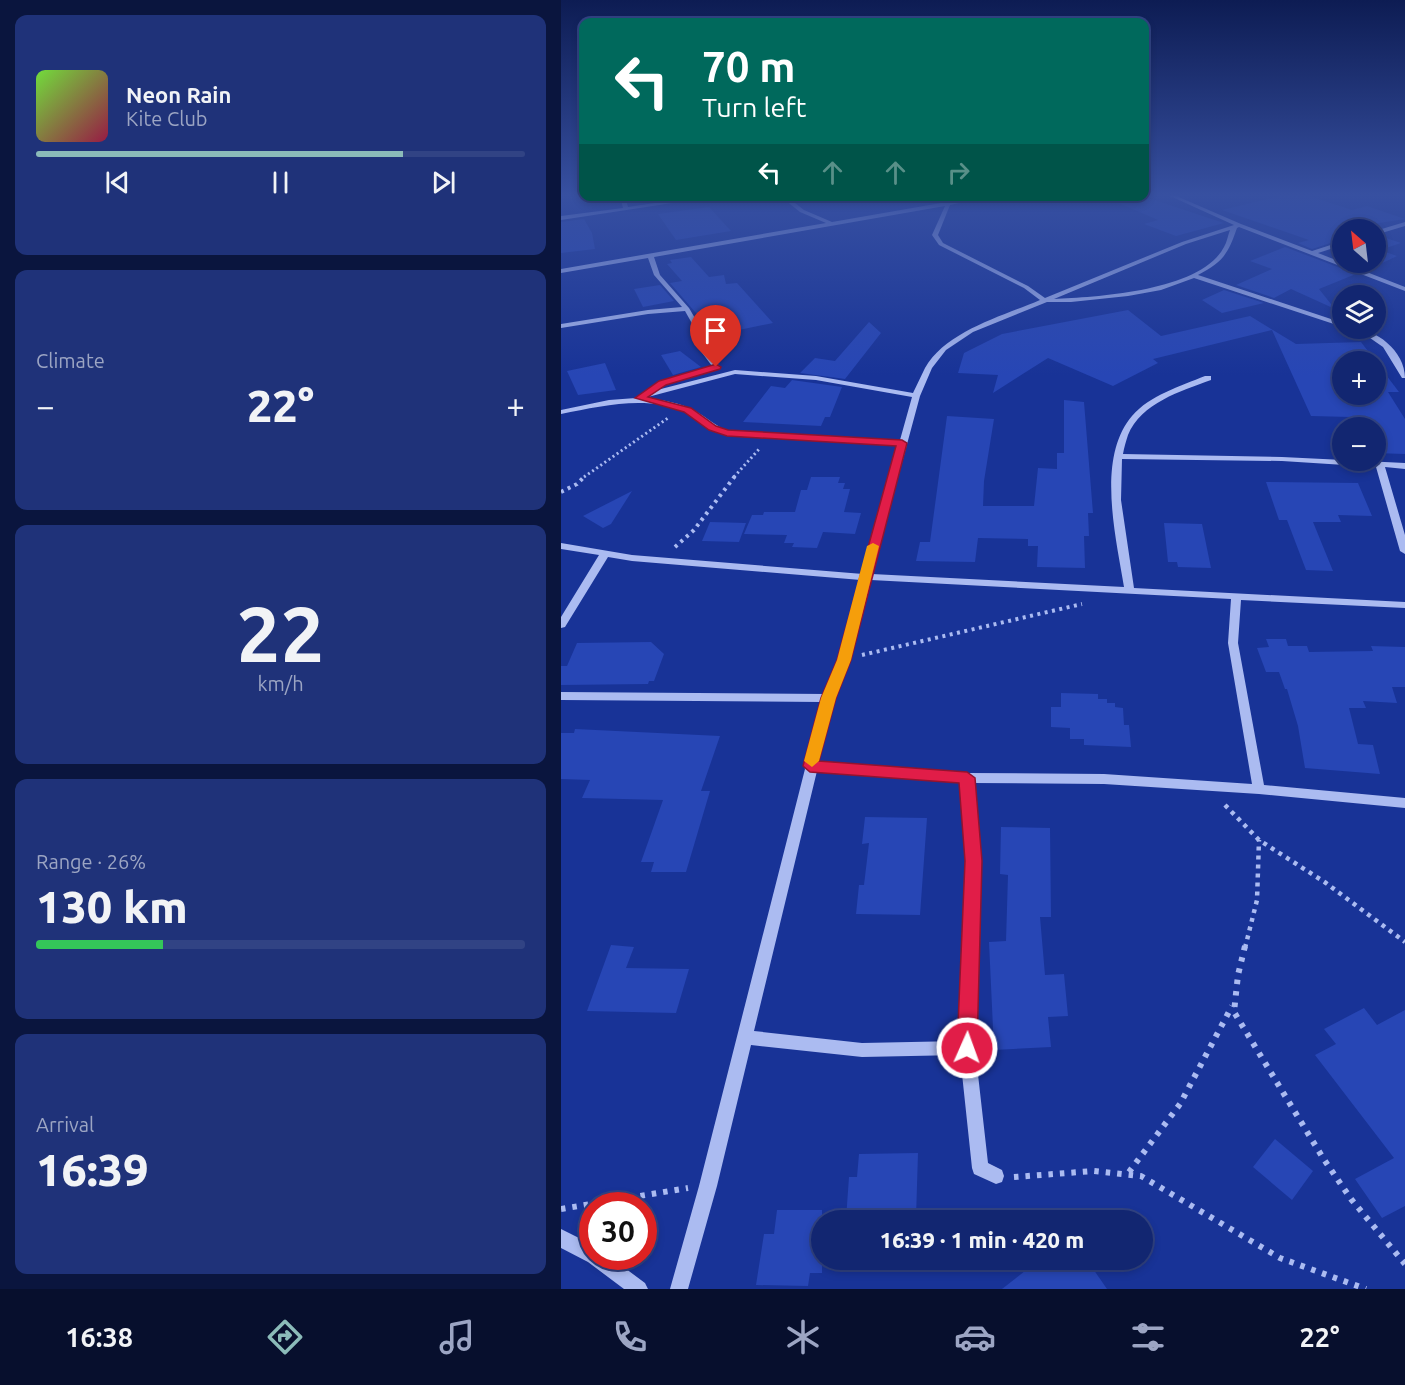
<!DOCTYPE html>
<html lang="en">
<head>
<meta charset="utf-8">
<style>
  body { margin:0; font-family:Ubuntu,sans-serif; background:#1f3279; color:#f1f3f6; height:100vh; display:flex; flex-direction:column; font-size:22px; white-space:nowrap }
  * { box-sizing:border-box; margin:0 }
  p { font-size:20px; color:#9ca5c3 }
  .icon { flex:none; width:33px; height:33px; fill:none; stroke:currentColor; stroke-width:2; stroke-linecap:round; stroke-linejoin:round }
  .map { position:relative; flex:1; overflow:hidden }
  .details { display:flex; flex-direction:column; gap:15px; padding:15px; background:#0a153e; width:561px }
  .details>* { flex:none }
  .banner { position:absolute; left:18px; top:18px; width:570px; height:183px; border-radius:12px; box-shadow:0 3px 9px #0003,0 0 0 2px #314384; background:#00695c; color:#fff; overflow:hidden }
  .needle { width:39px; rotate:332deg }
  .fabs { position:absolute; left:771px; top:219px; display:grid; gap:12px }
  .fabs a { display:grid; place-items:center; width:54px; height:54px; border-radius:50%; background:#122671; box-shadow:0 3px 9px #0003,0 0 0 2px #314384; font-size:30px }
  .speed { position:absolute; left:18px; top:1192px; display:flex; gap:12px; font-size:30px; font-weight:700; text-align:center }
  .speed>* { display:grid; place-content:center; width:78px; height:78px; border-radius:50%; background:#122671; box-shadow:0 3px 9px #0003,0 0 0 2px #314384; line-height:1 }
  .speed .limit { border:9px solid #d22; background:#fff; color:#111 }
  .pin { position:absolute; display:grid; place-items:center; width:51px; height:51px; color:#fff; margin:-62px -26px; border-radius:50% 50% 50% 0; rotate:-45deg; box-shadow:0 0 6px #0007 }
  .pin .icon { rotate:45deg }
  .me { position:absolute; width:66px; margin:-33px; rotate:2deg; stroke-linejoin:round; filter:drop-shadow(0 0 4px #0008) }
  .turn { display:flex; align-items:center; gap:21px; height:126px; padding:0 24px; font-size:27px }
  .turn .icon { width:78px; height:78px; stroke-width:2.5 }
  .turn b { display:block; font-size:42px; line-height:51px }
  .lanes { display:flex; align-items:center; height:57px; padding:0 24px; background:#0003; justify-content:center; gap:30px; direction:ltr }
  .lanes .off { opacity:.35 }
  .big { font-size:45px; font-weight:800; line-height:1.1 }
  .details .tile { flex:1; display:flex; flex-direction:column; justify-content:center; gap:9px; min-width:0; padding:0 21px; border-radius:12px; background:#1f3279 }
  .details .dial { align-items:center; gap:0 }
  .dial b { font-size:78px; line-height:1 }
  .song { display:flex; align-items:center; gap:18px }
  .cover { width:72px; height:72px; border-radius:9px; background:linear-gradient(135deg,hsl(100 70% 55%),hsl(340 70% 35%)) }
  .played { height:6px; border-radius:3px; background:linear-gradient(90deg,#8bbbb9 75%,#314384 75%) }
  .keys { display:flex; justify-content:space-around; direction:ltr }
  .heat { display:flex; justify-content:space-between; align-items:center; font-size:33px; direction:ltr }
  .charge { height:9px; border-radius:4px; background:linear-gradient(90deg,#34c759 26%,#314384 0) }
  .trip { position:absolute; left:250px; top:1210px; width:342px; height:60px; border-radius:30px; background:#122671; box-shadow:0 3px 9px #0003,0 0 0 2px #314384; font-weight:800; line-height:60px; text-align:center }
  .menu { display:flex; height:96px; justify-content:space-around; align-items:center; background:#070f2d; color:#9ca5c3 }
  .menu .icon { width:42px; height:42px }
  .menu .selected { color:#8bbbb9 }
  .menu b { font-size:27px; color:#f1f3f6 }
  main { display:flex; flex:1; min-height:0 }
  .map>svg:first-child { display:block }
  .building { fill:#2746b5; fill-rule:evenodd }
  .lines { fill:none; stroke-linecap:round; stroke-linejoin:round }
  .path-far3 { stroke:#abbbf1; stroke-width:3; stroke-dasharray:2 3; stroke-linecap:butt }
  .path-far2 { stroke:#abbbf1; stroke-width:4; stroke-dasharray:3 4.5; stroke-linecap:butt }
  .path-far1 { stroke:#abbbf1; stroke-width:4.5; stroke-dasharray:4 5; stroke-linecap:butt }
  .path { stroke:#abbbf1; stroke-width:6; stroke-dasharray:4.5 7; stroke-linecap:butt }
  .minor { fill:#abbbf1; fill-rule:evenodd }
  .route { fill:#e11d48; stroke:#92132f; stroke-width:1.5 }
  .slow { fill:#f59e0b }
</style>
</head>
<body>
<main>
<section class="details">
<div class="tile">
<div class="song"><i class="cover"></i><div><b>Neon Rain</b><p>Kite Club</p></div></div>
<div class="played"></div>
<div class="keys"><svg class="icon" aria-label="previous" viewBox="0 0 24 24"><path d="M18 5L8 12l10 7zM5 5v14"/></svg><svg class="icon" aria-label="pause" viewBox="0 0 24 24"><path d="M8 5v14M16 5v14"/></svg><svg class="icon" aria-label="next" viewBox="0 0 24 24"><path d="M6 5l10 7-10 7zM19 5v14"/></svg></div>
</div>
<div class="tile"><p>Climate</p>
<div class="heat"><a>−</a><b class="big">22°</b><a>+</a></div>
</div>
<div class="tile dial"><b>22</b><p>km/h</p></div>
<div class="tile"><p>Range · 26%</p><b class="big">130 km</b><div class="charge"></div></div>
<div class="tile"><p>Arrival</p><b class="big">16:39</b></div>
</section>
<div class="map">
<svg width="844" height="1289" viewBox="0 0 844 1289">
  <rect width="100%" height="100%" fill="#183397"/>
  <!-- building -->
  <g class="building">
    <polygon points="724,195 745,195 791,210 806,206 844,219 792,227 800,230 782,230 782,239 751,249 737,243 748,240 661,210"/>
    <polygon points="555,196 581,196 663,223 615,236 583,224 597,220 553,201"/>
    <polygon points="148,207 170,231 115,240 97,214"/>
    <polygon points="23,219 31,233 34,249 0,253 0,222"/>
    <polygon points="819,236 840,243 819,250 836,256 807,270 787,262 814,262 814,237"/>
    <polygon points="724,247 795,274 758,289 774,309 730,289 713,298 675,285 711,269 689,261"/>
    <polygon points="130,257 148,277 163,275 165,284 176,283 212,323 154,335 109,283 121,281 106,264 111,263 109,260"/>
    <polygon points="99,285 113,301 82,307 73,289"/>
    <polygon points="663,290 703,303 661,313 641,300"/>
    <path d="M567,310L600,336L689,316L735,344L800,342L838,392H827L844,419V454L814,453V428H800L798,424H792L789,417L750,416L711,330L592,359L597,363L552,386L487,358L432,393L437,375L397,373L403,353L441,334ZM782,362H814V394H782Z"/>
    <polygon points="308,322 320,333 284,379 239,373 254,358 274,361"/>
    <polygon points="119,351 140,367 112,375 100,355"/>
    <polygon points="44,363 55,390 17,395 6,371"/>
    <polygon points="231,380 281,387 269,417 264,417 260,426 182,422 210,386 224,388"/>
    <polygon points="503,400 523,402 532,513 527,513 528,536 523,536 524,568 476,567 477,546 467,546 467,539 417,538 414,562 355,561 359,542 369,542 386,416 433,419 423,481 422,506 473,506 477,468 496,469 496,453 503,453"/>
    <polygon points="250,477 279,477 277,483 284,483 282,489 289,489 283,512 300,513 294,534 262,532 256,548 231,547 233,543 223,543 226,535 183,534 191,515 202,515 203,512 234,512 240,490 246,490"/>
    <polygon points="705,482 797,483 811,516 777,515 780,522 752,522 772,571 745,570 726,520 718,520"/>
    <polygon points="71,491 50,524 42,528 22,516"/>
    <polygon points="149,522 185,523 178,542 141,541"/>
    <polygon points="603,523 641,524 650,568 617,567 616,562 607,562"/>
    <polygon points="705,639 725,639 727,646 746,646 748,652 812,651 810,646 844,647 844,687 831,687 836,703 802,701 805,708 788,708 797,744 812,745 819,774 744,768 737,726 726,689 724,689 718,672 705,672 696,648 708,647"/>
    <polygon points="90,642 103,654 93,681 88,681 87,684 0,685 0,666 6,666 16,643"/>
    <polygon points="500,693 537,694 537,699 546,699 546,703 554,703 554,707 562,708 563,725 568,725 570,747 523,745 523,739 509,739 509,728 490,727 490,707 500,707"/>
    <polygon points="14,729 159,736 140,791 149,791 125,872 90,872 93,862 80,862 102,800 21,798 29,780 0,779 0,733 13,733"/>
    <polygon points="304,817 366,818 359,915 295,914 298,885 303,885 308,843 301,844"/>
    <polygon points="440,827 489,828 490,917 479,917 484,975 503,974 507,1016 487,1017 490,1047 433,1050 428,942 445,941 447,875 439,874"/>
    <polygon points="50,945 73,947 65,968 128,969 115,1013 26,1011"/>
    <polygon points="803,1008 816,1025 844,1010 844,1206 821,1218 794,1179 833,1158 754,1055 775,1044 763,1029"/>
    <polygon points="714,1139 752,1171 731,1200 692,1167"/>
    <polygon points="357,1153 355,1218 285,1219 288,1177 296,1177 298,1154"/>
    <polygon points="216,1210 261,1210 261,1273 249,1273 247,1286 195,1285 203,1234 213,1234"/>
    <polygon points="478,1260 526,1260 546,1289 441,1289"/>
  </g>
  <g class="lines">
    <!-- path-far3 -->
    <g class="path-far3">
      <polyline points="23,477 107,418"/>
      <polyline points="173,477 199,448"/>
    </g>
    <!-- path-far2 -->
    <g class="path-far2">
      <polyline points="0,492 16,484 24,476"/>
      <polyline points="114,547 133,530 174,476"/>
      <polyline points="301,655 521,604"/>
    </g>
    <!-- path-far1 -->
    <g class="path-far1">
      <polyline points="664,805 698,840 765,883 844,942"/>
      <polyline points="684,948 696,900 698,840"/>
    </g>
    <!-- path -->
    <g class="path">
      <polyline points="684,946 677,975 673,1012 762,1158 790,1199 844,1264"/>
      <polyline points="568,1172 619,1104 671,1006"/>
      <polyline points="453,1177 533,1171 580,1176 719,1258 805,1289"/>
      <polyline points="0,1209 127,1188"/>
    </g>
    <!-- minor -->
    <g class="minor">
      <path d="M607,195H613L680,224L751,251L782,241V245L757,253L844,287V291L678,227L676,228C667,254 662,262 637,275L782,323V327L633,278L600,290L567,296L510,302H486L412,332L385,350L371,368L359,396L311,574L563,587C555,537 535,458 571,416C589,395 620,386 644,376H650V380C620,391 580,403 567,435C565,441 563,448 562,454L721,457L844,463V469L824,467L844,535V554L839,551L815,467L721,461L561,459L560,500L573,588L844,602V608L680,600L677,643L703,785L844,798V808L698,794L543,784L412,783L419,861L414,1048L427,1163L441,1170L443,1176L441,1182L435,1184L413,1174L411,1168L399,1055L301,1057L190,1045L156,1186L127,1289H109L138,1186L244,769L243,766L246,762L261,702L0,700V692L264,694L278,660L300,580L71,561L47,557L4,627L0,628V617L38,555L0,549V543L71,555L302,574L338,445L166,435C150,431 140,418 125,412C85,395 41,406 0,414V410L48,400L75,398L98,381L151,366L139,350L143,339L133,327L124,311L87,314L0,328V324L87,310L121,307L93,275L87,258L0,273V269L265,223L239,212L219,196H225L243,210L271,222L380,203L371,196H377L386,202L418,196H432L389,205L377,235L382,243L467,286L484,298L621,242L673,225ZM384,206L371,235L378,245L463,288L479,300C442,316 385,331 364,368C360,376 356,385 352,393L255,376L174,370L96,390L104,385L159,367L146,350L150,339L138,325L128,308L99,275L93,257ZM669,230C667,235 666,242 663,247C640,291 537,297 493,299L625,244ZM174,374L255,380L351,397L339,440L167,431C154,426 146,417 134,411C119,402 100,400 83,398ZM310,580L670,599L667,643L691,784L543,774L406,773L258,762L274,698L288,660ZM256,771L400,782L405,861L399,1041L301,1043L193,1031Z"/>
      <polygon points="59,196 64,196 67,207 141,196 157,196 0,220 0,216 62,208"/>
      <polygon points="844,222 844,226 814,235 814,231"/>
      <path d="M789,328C815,328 844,351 844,378H841L822,347L809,338Z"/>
      <polygon points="0,1229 32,1245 32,1257 49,1257 84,1283 87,1289 63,1289 27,1262 0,1248"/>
    </g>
  </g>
  <!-- sky -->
  <linearGradient id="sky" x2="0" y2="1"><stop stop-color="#0d1c53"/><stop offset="0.52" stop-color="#3750a1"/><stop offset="1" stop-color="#3750a1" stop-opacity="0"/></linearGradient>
  <rect width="844" height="375" fill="url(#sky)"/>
  <!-- route -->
  <polygon class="route" points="155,364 160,367 159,369 105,385 87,397 130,408 155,426 167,430 341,440 346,443 290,660 275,698 258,761 406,772 414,778 421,861 416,1048 413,1055 406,1057 399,1055 396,1048 404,861 398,783 249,772 242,766 260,698 276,660 335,446 166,436 148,430 123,412 74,398 98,381"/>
  <!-- slow -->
  <polygon class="slow" points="312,543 318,546 290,660 275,698 258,761 251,767 243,761 260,698 276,660 306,546"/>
</svg>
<div class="fabs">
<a><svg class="needle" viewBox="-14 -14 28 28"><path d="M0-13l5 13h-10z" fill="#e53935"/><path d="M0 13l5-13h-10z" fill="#9ca5c3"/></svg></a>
<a><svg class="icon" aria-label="layers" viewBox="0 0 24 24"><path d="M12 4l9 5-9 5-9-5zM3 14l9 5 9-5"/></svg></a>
<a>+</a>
<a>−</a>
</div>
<div class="speed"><div class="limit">30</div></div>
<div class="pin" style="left:155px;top:367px;background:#d93025"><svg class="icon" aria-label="arrive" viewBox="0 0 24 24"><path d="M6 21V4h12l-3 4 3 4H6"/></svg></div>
<svg class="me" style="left:406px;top:1048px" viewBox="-20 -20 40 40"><circle r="17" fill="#e11d48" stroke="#fff" stroke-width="3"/><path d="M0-11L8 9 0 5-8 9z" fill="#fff"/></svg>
<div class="trip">16:39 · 1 min · 420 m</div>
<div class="banner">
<div class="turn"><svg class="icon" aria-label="left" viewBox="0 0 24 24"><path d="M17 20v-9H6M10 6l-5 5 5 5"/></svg><div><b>70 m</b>Turn left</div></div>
<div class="lanes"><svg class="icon" aria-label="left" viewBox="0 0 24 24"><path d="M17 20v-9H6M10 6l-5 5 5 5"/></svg><svg class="icon off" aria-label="ahead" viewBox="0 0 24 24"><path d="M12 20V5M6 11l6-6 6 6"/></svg><svg class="icon off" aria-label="ahead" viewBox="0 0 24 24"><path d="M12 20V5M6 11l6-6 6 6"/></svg><svg class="icon off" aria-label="right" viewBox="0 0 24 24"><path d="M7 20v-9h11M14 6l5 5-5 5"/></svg></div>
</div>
</div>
</main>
<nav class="menu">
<b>16:38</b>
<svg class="icon selected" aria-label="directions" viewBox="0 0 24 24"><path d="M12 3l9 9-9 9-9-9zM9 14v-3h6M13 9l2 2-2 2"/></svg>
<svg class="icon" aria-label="music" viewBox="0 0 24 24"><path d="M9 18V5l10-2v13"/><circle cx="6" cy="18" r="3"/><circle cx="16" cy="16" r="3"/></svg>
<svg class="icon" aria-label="phone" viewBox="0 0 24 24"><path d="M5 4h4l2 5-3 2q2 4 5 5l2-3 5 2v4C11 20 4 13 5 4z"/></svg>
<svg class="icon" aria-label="climate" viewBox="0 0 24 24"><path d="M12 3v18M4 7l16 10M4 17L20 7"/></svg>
<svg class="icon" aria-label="car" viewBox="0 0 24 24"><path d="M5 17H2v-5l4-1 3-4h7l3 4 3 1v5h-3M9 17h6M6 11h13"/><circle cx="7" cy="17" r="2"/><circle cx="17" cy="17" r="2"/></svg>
<svg class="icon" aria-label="filters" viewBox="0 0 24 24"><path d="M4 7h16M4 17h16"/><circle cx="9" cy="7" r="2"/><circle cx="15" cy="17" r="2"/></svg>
<b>22°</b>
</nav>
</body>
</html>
